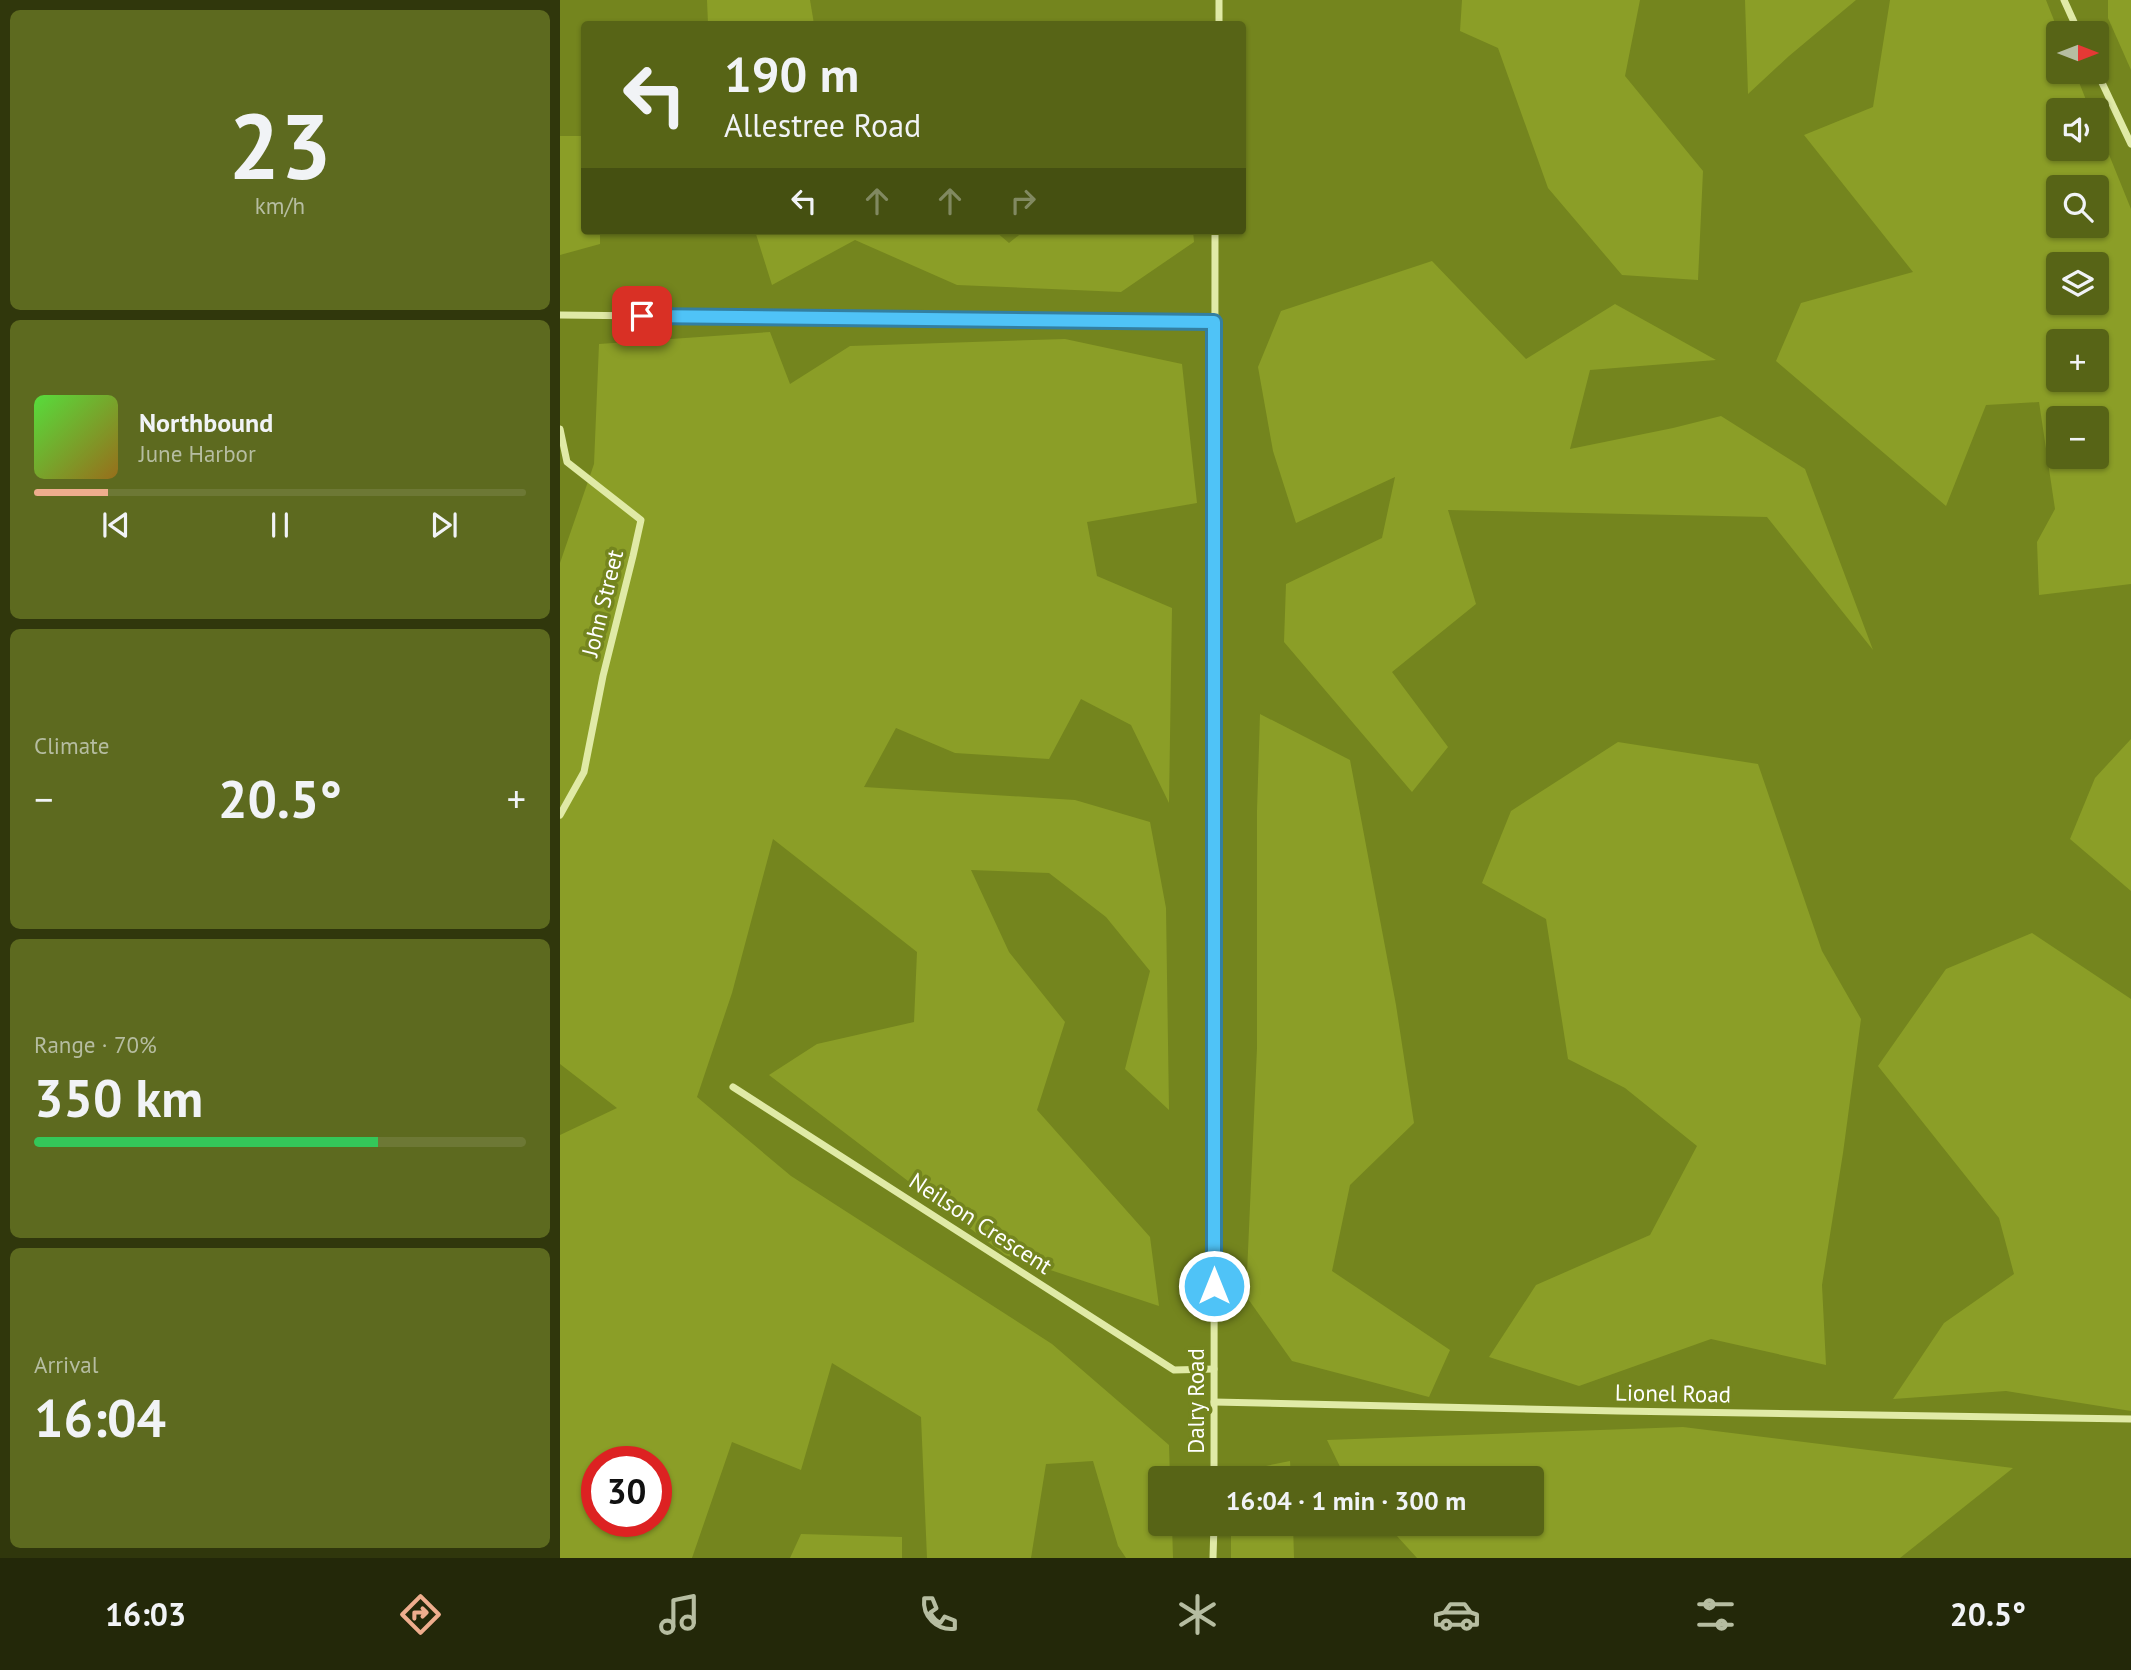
<!DOCTYPE html>
<html lang="en">
<head>
<meta charset="utf-8">
<style>
  body { margin:0; font-family:"PT Sans",sans-serif; background:#5d6a1f; color:#f1f3f6; height:100vh; display:flex; flex-direction:column; font-size:26px; white-space:nowrap }
  * { box-sizing:border-box; margin:0 }
  p { font-size:23px; color:#b6bda1 }
  .icon { flex:none; width:38px; height:38px; fill:none; stroke:currentColor; stroke-width:2; stroke-linecap:round; stroke-linejoin:round }
  .map { position:relative; flex:1; overflow:hidden }
  .drawer { display:flex; flex-direction:column; gap:10px; padding:10px; background:#30370c; width:560px }
  .drawer>* { flex:none }
  .guide { position:absolute; left:21px; top:21px; width:665px; height:214px; border-radius:7px; box-shadow:0 2px 5px #0004; background:#576416; color:#f1f3f6; overflow:hidden }
  .needle { width:46px; rotate:90deg }
  .fabs { position:absolute; left:1486px; top:21px; display:grid; gap:14px }
  .fabs a { display:grid; place-items:center; width:63px; height:63px; border-radius:7px; background:#576416; box-shadow:0 2px 5px #0004; font-size:35px }
  .speed { position:absolute; left:21px; top:1446px; display:flex; gap:14px; font-size:35px; font-weight:700; text-align:center }
  .speed>* { display:grid; place-content:center; width:91px; height:91px; border-radius:50%; background:#576416; box-shadow:0 2px 5px #0004; line-height:1 }
  .speed .limit { border:10px solid #d22; background:#fff; color:#111 }
  .pin { position:absolute; display:grid; place-items:center; width:60px; height:60px; color:#fff; margin:-30px; border-radius:14px; box-shadow:0 4px 10px #0006 }
  .me { position:absolute; width:77px; margin:-38px; rotate:0deg; stroke-linejoin:round; filter:drop-shadow(0 0 5px #0008) }
  .turn { display:flex; align-items:center; gap:24px; height:147px; padding:0 28px; font-size:32px }
  .turn .icon { width:91px; height:91px; stroke-width:2.5 }
  .turn b { display:block; font-size:49px; line-height:60px }
  .lanes { display:flex; align-items:center; height:66px; padding:0 28px; background:#0003; justify-content:center; gap:35px; direction:ltr }
  .lanes .off { opacity:.35 }
  .big { font-size:52px; font-weight:600; line-height:1.1 }
  .drawer .widget { flex:1; display:flex; flex-direction:column; justify-content:center; gap:10px; min-width:0; padding:0 24px; border-radius:10px; background:#5d6a1f }
  .drawer .dial { align-items:center; gap:0 }
  .dial b { font-size:91px; line-height:1 }
  .song { display:flex; align-items:center; gap:21px }
  .cover { width:84px; height:84px; border-radius:10px; background:linear-gradient(135deg,hsl(110 70% 55%),hsl(40 70% 35%)) }
  .played { height:7px; border-radius:4px; background:linear-gradient(90deg,#eead8d 15%,#6d7835 15%) }
  .keys { display:flex; justify-content:space-around; direction:ltr }
  .heat { display:flex; justify-content:space-between; align-items:center; font-size:38px; direction:ltr }
  .charge { height:10px; border-radius:5px; background:linear-gradient(90deg,#34c759 70%,#6d7835 0) }
  .trip { position:absolute; left:588px; top:1466px; width:396px; height:70px; border-radius:7px; background:#576416; box-shadow:0 2px 5px #0004; font-weight:600; line-height:70px; text-align:center }
  .tab-bar { display:flex; height:112px; justify-content:space-around; align-items:center; background:#232809; color:#b6bda1 }
  .tab-bar .icon { width:49px; height:49px }
  .tab-bar .current { color:#eead8d }
  .tab-bar b { font-size:32px; color:#f1f3f6 }
  main { display:flex; flex:1; min-height:0 }
  .map>svg:first-child { display:block }
  .green { fill:#8b9e27; fill-rule:evenodd }
  .lines { fill:none; stroke-linecap:round; stroke-linejoin:round }
  .minor { stroke:#e0eaa6; stroke-width:7 }
  .route-casing { stroke:#337fa1; stroke-width:18 }
  .route { stroke:#4fc3f7; stroke-width:12 }
  .labels { text-anchor:middle; dominant-baseline:central; stroke-width:7; stroke-linejoin:round; paint-order:stroke }
  .street-label { font-size:23px; fill:#fff; stroke:#74851e }
</style>
</head>
<body>
<main>
<section class="drawer">
<div class="widget dial"><b>23</b><p>km/h</p></div>
<div class="widget">
<div class="song"><i class="cover"></i><div><b>Northbound</b><p>June Harbor</p></div></div>
<div class="played"></div>
<div class="keys"><svg class="icon" aria-label="previous" viewBox="0 0 24 24"><path d="M18 5L8 12l10 7zM5 5v14"/></svg><svg class="icon" aria-label="pause" viewBox="0 0 24 24"><path d="M8 5v14M16 5v14"/></svg><svg class="icon" aria-label="next" viewBox="0 0 24 24"><path d="M6 5l10 7-10 7zM19 5v14"/></svg></div>
</div>
<div class="widget"><p>Climate</p>
<div class="heat"><a>−</a><b class="big">20.5°</b><a>+</a></div>
</div>
<div class="widget"><p>Range · 70%</p><b class="big">350 km</b><div class="charge"></div></div>
<div class="widget"><p>Arrival</p><b class="big">16:04</b></div>
</section>
<div class="map">
<svg width="1571" height="1558" viewBox="0 0 1571 1558">
  <rect width="100%" height="100%" fill="#74851e"/>
  <!-- green -->
  <g class="green">
    <polygon points="147,0 250,0 254,24 148,24"/>
    <polygon points="902,0 1080,0 1065,76 1143,171 1138,280 1062,275 988,188 938,48 900,31"/>
    <polygon points="1185,0 1296,0 1229,56 1188,94"/>
    <path d="M1330,0H1486L1499,33L1498,72H1515L1530,110H1498V149H1536L1537,125L1571,209V584L1479,595L1477,542L1495,509L1479,402L1426,405L1386,506L1216,361L1241,303L1353,272L1244,135L1313,107ZM1498,187H1536V226H1498ZM1498,264H1536V303H1498ZM1498,341H1536V380H1498ZM1498,418H1536V457H1498Z"/>
    <polygon points="1548,0 1571,0 1571,70 1548,18"/>
    <polygon points="0,136 24,136 24,231 40,231 40,244 0,255"/>
    <polygon points="195,231 435,231 449,243 464,231 633,231 634,242 561,292 397,285 295,240 212,285"/>
    <polygon points="872,261 966,359 1055,304 1156,360 1030,370 1010,449 1113,428 1161,416 1245,469 1313,650 1207,517 888,510 916,604 832,672 888,747 852,792 724,642 726,584 822,538 835,477 736,523 713,451 698,367 721,311"/>
    <path d="M210,332L230,384L290,346L505,339L622,364L637,503L527,522L537,576L612,608L609,803L571,725L521,699L489,759L395,753L336,728L304,787L515,800L590,822L606,908L609,1110L565,1069L590,971L546,917L489,873L411,870L449,952L505,1022L477,1110L590,1237L599,1306L445,1255L209,1075L257,1044L354,1022L357,952L213,839L172,993L137,1097L231,1176L492,1344L609,1445L610,1479H600V1524H612L613,1558H566L558,1546L533,1461L486,1464L471,1558H367L361,1417L272,1363L241,1470L172,1442L132,1558H0V1135L57,1108L0,1064V563L34,464L39,344ZM37,1461H96V1521H37Z"/>
    <polygon points="700,714 790,760 836,1005 854,1123 790,1185 772,1271 890,1350 869,1397 732,1361 686,1296 697,1048 697,811"/>
    <polygon points="1571,739 1571,891 1510,839 1535,778"/>
    <polygon points="1058,742 1198,764 1262,951 1301,1019 1283,1153 1262,1285 1266,1365 1151,1339 1019,1386 929,1357 976,1285 1090,1235 1137,1146 1065,1088 1008,1059 986,919 922,883 951,811"/>
    <polygon points="1472,933 1571,999 1571,1411 1446,1391 1333,1399 1384,1323 1454,1274 1439,1218 1318,1066 1386,969"/>
    <polygon points="1123,1427 1453,1468 1340,1558 857,1558 826,1524 971,1524 971,1479 786,1479 767,1440"/>
    <polygon points="730,1461 731,1479 671,1479 671,1473"/>
    <polygon points="671,1524 733,1524 734,1558 671,1558"/>
    <polygon points="241,1534 342,1537 342,1558 230,1558"/>
  </g>
  <g class="lines">
    <!-- minor -->
    <g class="minor">
      <polyline points="1504,0 1519,33"/>
      <polyline points="659,24 659,0"/>
      <polyline points="1536,70 1571,144"/>
      <polyline points="0,315 654,322"/>
      <polyline points="0,429 7,462 81,520 73,556 43,676 24,772 0,815"/>
      <polyline points="173,1087 614,1370 654,1369"/>
      <polyline points="654,1402 1058,1411 1571,1419"/>
      <polyline points="654,1479 655,231"/>
      <polyline points="653,1558 654,1524"/>
    </g>
  </g>
  <g class="lines">
    <defs>
      <polyline id="route" points="82,316 654,322 654,1286"/>
    </defs>
    <!-- route casing -->
    <use href="#route" class="route-casing"/>
    <!-- route -->
    <use href="#route" class="route"/>
  </g>
  <g class="labels">
    <!-- street labels -->
    <g class="street-label">
      <text transform="translate(42 603) rotate(-76)">John Street</text>
      <text transform="translate(421 1223) rotate(33)">Neilson Crescent</text>
      <text transform="translate(1113 1393) rotate(1)">Lionel Road</text>
      <text transform="translate(635 1401) rotate(-90)">Dalry Road</text>
    </g>
  </g>
</svg>
<div class="fabs">
<a><svg class="needle" viewBox="-14 -14 28 28"><path d="M0-13l5 13h-10z" fill="#e53935"/><path d="M0 13l5-13h-10z" fill="#b6bda1"/></svg></a>
<a><svg class="icon" aria-label="sound" viewBox="0 0 24 24"><path d="M4 9h4l5-4v14l-5-4H4zM17 9q2 3 0 6"/></svg></a>
<a><svg class="icon" aria-label="search" viewBox="0 0 24 24"><circle cx="10" cy="10" r="6"/><path d="M15 15l6 6"/></svg></a>
<a><svg class="icon" aria-label="layers" viewBox="0 0 24 24"><path d="M12 4l9 5-9 5-9-5zM3 14l9 5 9-5"/></svg></a>
<a>+</a>
<a>−</a>
</div>
<div class="speed"><div class="limit">30</div></div>
<div class="pin" style="left:82px;top:316px;background:#d93025"><svg class="icon" aria-label="arrive" viewBox="0 0 24 24"><path d="M6 21V4h12l-3 4 3 4H6"/></svg></div>
<svg class="me" style="left:654px;top:1286px" viewBox="-20 -20 40 40"><circle r="17" fill="#4fc3f7" stroke="#fff" stroke-width="3"/><path d="M0-11L8 9 0 5-8 9z" fill="#fff"/></svg>
<div class="trip">16:04 · 1 min · 300 m</div>
<div class="guide">
<div class="turn"><svg class="icon" aria-label="left" viewBox="0 0 24 24"><path d="M17 20v-9H6M10 6l-5 5 5 5"/></svg><div><b>190 m</b>Allestree Road</div></div>
<div class="lanes"><svg class="icon" aria-label="left" viewBox="0 0 24 24"><path d="M17 20v-9H6M10 6l-5 5 5 5"/></svg><svg class="icon off" aria-label="ahead" viewBox="0 0 24 24"><path d="M12 20V5M6 11l6-6 6 6"/></svg><svg class="icon off" aria-label="ahead" viewBox="0 0 24 24"><path d="M12 20V5M6 11l6-6 6 6"/></svg><svg class="icon off" aria-label="right" viewBox="0 0 24 24"><path d="M7 20v-9h11M14 6l5 5-5 5"/></svg></div>
</div>
</div>
</main>
<nav class="tab-bar">
<b>16:03</b>
<svg class="icon current" aria-label="directions" viewBox="0 0 24 24"><path d="M12 3l9 9-9 9-9-9zM9 14v-3h6M13 9l2 2-2 2"/></svg>
<svg class="icon" aria-label="music" viewBox="0 0 24 24"><path d="M9 18V5l10-2v13"/><circle cx="6" cy="18" r="3"/><circle cx="16" cy="16" r="3"/></svg>
<svg class="icon" aria-label="phone" viewBox="0 0 24 24"><path d="M5 4h4l2 5-3 2q2 4 5 5l2-3 5 2v4C11 20 4 13 5 4z"/></svg>
<svg class="icon" aria-label="climate" viewBox="0 0 24 24"><path d="M12 3v18M4 7l16 10M4 17L20 7"/></svg>
<svg class="icon" aria-label="car" viewBox="0 0 24 24"><path d="M5 17H2v-5l4-1 3-4h7l3 4 3 1v5h-3M9 17h6M6 11h13"/><circle cx="7" cy="17" r="2"/><circle cx="17" cy="17" r="2"/></svg>
<svg class="icon" aria-label="filters" viewBox="0 0 24 24"><path d="M4 7h16M4 17h16"/><circle cx="9" cy="7" r="2"/><circle cx="15" cy="17" r="2"/></svg>
<b>20.5°</b>
</nav>
</body>
</html>
